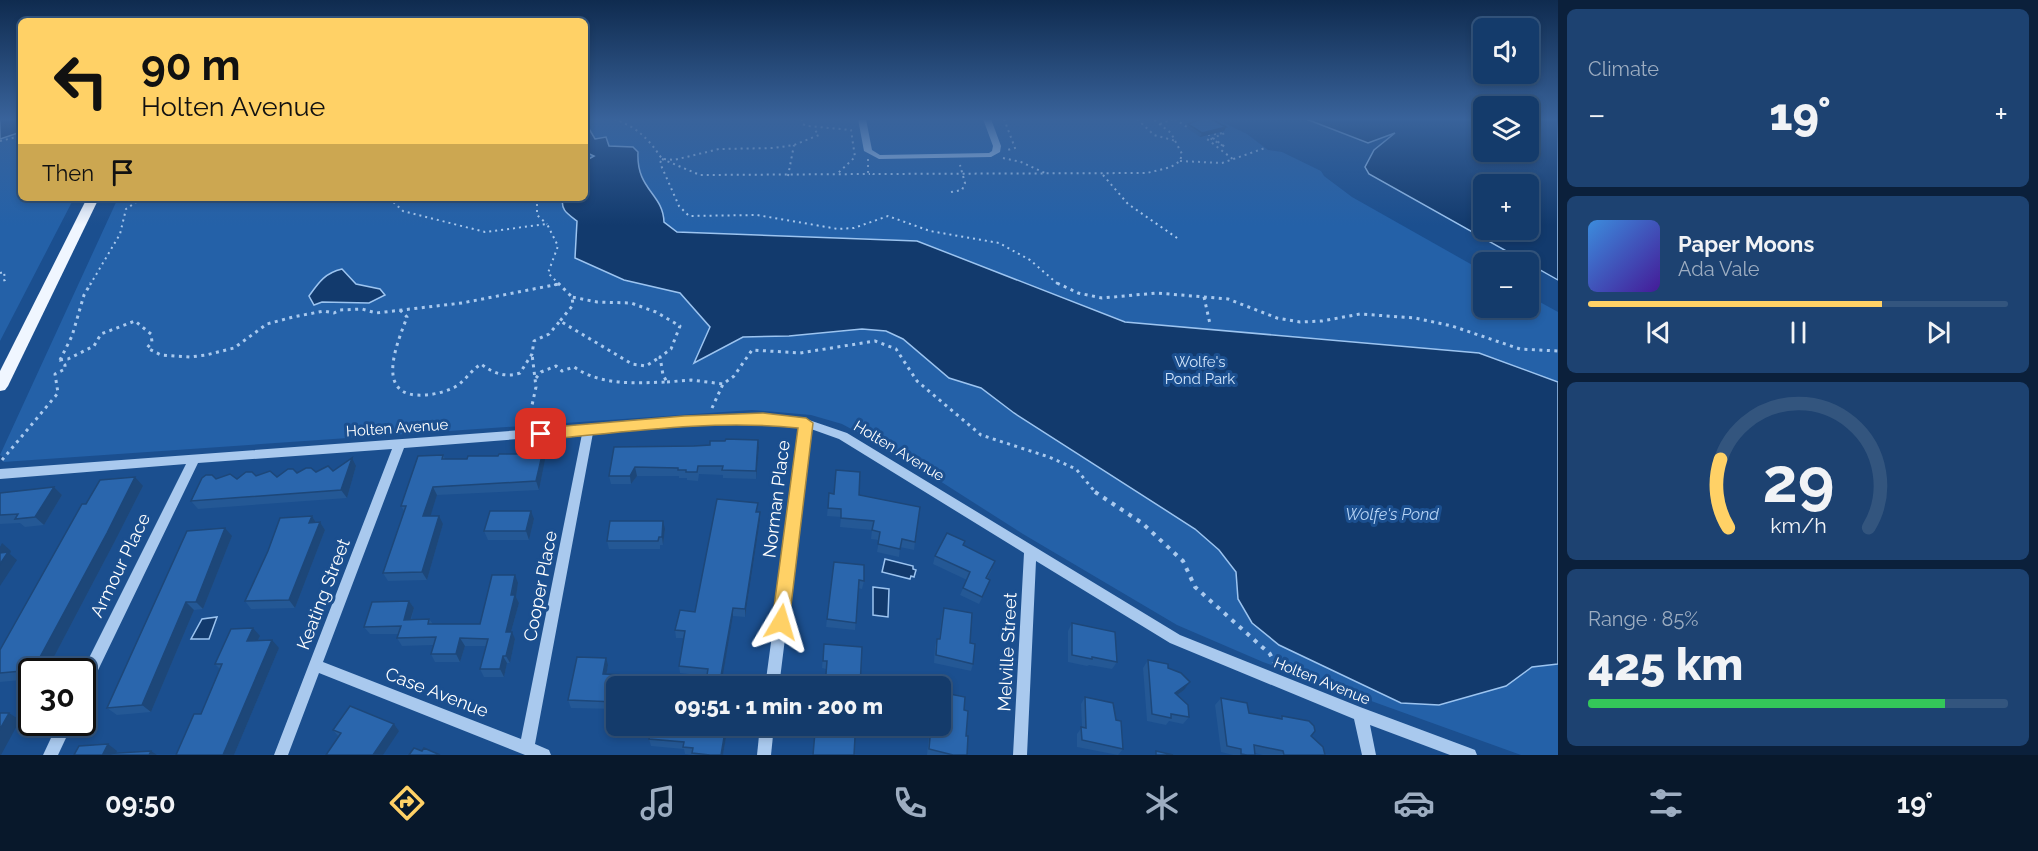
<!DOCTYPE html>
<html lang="en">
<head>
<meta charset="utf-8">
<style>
  body { margin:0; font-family:Raleway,sans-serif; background:#1d4271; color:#f1f3f6; height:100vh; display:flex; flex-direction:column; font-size:22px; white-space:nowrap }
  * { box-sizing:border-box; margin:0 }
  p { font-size:20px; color:#9dadc1 }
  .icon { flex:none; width:33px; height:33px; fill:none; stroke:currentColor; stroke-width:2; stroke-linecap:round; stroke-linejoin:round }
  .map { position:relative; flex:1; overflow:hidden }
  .panel { display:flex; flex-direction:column; gap:9px; padding:9px; background:#0b203b; width:480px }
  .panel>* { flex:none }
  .banner { position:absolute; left:18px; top:18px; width:570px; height:183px; border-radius:9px; box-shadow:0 3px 9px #0003,0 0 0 2px #33557e; background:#ffd166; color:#111; overflow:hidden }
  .controls { position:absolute; left:1473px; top:18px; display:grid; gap:12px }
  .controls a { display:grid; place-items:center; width:66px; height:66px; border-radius:9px; background:#143b6b; box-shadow:0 3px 9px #0003,0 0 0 2px #33557e; font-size:30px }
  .speed { position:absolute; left:18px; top:658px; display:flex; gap:12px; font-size:30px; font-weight:700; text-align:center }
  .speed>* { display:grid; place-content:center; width:78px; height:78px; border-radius:50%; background:#143b6b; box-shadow:0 3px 9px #0003,0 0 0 2px #33557e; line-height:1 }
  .speed .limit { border:3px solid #111; border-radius:9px; background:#fff; color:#111 }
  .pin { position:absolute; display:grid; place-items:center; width:51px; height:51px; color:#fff; margin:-26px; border-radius:12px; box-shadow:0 3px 9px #0006 }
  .me { position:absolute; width:66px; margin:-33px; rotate:7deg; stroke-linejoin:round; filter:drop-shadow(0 0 4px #0008) }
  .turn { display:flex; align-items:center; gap:21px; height:126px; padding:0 24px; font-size:27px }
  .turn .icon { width:78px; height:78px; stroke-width:2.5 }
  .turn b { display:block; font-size:42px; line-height:51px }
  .then { display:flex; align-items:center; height:57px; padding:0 24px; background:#0003; gap:12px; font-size:22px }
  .big { font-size:45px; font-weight:800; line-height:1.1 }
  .panel .card { flex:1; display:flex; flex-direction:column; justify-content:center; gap:9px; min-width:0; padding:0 21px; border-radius:9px; background:#1d4271 }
  .panel .dial { align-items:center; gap:0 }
  .dial svg { height:156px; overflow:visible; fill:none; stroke:#33557e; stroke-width:7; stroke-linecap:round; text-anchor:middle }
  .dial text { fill:#f1f3f6; stroke:none }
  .song { display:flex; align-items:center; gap:18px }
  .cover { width:72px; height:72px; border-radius:9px; background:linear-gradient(135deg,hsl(210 70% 55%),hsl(260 70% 35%)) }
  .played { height:6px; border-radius:3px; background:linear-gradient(90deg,#ffd166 70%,#33557e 70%) }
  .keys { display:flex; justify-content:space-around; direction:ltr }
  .heat { display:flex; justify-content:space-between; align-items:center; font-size:33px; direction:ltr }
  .charge { height:9px; border-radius:4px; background:linear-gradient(90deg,#34c759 85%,#33557e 0) }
  .trip { position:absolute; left:606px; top:676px; width:345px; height:60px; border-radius:9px; background:#143b6b; box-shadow:0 3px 9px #0003,0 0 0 2px #33557e; font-weight:800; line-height:60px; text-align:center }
  .tabs { display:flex; height:96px; justify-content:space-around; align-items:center; background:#08182b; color:#9dadc1 }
  .tabs .icon { width:42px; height:42px }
  .tabs .active { color:#ffd166 }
  .tabs b { font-size:27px; color:#f1f3f6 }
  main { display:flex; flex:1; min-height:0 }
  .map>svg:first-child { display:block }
  .green { fill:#2461a8 }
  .water { fill:#123a6d; stroke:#9cc4f0; stroke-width:1.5; fill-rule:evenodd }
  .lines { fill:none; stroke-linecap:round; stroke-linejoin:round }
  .path-far2 { stroke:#a9c9ee; stroke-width:2; stroke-dasharray:2 4; stroke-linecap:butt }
  .path-far1 { stroke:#a9c9ee; stroke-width:3; stroke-dasharray:3 4.5; stroke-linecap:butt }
  .path { stroke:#a9c9ee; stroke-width:4; stroke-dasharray:4 6; stroke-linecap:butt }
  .minor { fill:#a9c9ee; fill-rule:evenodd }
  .major { fill:#f0f6ff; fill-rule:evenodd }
  .wall { fill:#245895 }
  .shaded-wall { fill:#1d4779 }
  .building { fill:#2a66ad; stroke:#1d4779; stroke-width:1.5 }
  .route { fill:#ffd166; stroke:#a68842; stroke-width:1.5 }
  .labels { text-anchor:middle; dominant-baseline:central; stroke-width:6; stroke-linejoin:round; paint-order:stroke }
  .park-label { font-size:15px; fill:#cfe3fa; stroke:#1b4f8f }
  .street-label { font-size:15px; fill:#fff; stroke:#1b4f8f }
  .water-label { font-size:16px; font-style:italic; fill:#b5d3f5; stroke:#1b4f8f }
  .near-street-label { font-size:18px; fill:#fff; stroke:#1b4f8f }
</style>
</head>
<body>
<main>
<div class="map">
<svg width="1558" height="755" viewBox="0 0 1558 755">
  <rect width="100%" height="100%" fill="#1b4f8f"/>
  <!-- green -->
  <g class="green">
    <polygon points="0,119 21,119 21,198 74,198 0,341"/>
    <polygon points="585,119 1216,119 1247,134 1268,150 1282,152 1321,171 1324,176 1352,197 1483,271 1484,308 1528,308 1529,296 1558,312 1558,755 1521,755 1263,662 1177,625 1023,534 896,453 842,424 811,415 752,410 3,462 5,458 0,455 118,198 585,198"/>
  </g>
  <!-- water -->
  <g class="water">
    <polygon points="0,119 21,119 21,132 0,139"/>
    <path d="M1306,119H1483L1484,152H1528L1529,119H1558V280L1369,174L1365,167L1374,150L1395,133L1368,143ZM1484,184H1528V230H1484Z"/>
    <path d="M585,122L595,139L606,137L609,146L633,147L638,152C636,190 663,193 664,222L677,232L917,241L1125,322L1479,353L1558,382V664L1532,667L1506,686L1439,705L1401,703L1279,645L1252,623L1238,599L1236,572L1219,550L1195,529L1014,413L981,388L949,378L903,339L886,331L862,329L789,336L743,337L694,363L710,327L680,293L624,280L575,258L577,221C568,214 560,210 563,198H585V161L594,156L585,152Z"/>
    <path d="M342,269L356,284L380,289L385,295L369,303L322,302L314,305L309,296C319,282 325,273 342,269Z"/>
    <polygon points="885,559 913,566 913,569 916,570 914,577 911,576 910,579 882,572"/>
    <polygon points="873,587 889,589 888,617 873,615"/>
    <polygon points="217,617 209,639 191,639 202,619"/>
  </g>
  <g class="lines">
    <!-- path-far2 -->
    <g class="path-far2">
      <path d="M614,119C637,127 649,139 662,159L660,163L679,206L689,216L757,215L838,229L854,228L888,216L930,231L999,243L1030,260L1059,285"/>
      <polyline points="802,119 802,124 808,126 851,130 855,157 836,175"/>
      <polyline points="1004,119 1015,148 1007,150"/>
      <polyline points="1137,119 1154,135 1176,141"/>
      <polyline points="1175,119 1190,129"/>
      <polyline points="1160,124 1173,119"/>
      <polyline points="1208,135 1225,133 1213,138 1225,147 1210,138 1207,139 1234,160"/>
      <polyline points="0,141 21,136"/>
      <polyline points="1003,158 1021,162 1045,173"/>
      <polyline points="662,159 700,175 870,174"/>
      <polyline points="664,159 674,160 719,149 774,148 794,145 819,135 813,128"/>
      <polyline points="868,159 868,172 873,174 1147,173 1171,167 1180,161 1182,154 1171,133 1153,119"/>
      <polyline points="1180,161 1222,163 1265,148"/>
      <polyline points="1103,175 1128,204 1180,240"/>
      <polyline points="788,176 794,145"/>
      <polyline points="951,192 962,190 965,183 960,165"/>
      <polyline points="389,198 403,211 485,232 547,224 558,246 548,273 560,285"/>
      <polyline points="537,198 537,215 547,224"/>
      <polyline points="0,273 4,272 5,280 0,282"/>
      <polyline points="90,285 120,234 126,209 142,198"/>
      <polyline points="554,285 559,284"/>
    </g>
    <!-- path-far1 -->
    <g class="path-far1">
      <polyline points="558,283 572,297 573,305 560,321"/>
      <polyline points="1057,283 1078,293 1102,298 1157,293 1228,299 1277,318 1300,322 1322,321 1360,314 1415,318 1452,326 1520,349 1558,351"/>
      <polyline points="1204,297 1210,324"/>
      <path d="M400,310L407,317C399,339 375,392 416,395C428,396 442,393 453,388C464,383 470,371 481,364C493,373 505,378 520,373L532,354L534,341L549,334L560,321L632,364L646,366L660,357"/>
      <polyline points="60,360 68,359 94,346 101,334 135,321 151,334 152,342 147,348 161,355 190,357 206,355 234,348 267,324 293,317 324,311 334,313 340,310 362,309 376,313 462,303 559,284"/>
      <polyline points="60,360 72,336 84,295 91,283"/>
      <path d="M536,378L541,372L556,366L562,371L574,367C602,386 634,383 667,382L663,375L660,357L671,349L680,326L656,312L631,303L597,302L572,297"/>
      <polyline points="667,382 691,380 723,384 734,376 752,350 800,353 875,341 896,349 917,381 981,435 1049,457 1076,469 1096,493"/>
      <polyline points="712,408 723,384"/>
      <polyline points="529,419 536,387 532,354"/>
      <polyline points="2,460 58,393 55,374 65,369 65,365 60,360"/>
    </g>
    <!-- path -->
    <polyline class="path" points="1095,492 1142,523 1183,561 1195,587 1270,654 1276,667"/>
    <!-- minor -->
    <g class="minor">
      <polygon points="858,119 866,119 872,150 880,155 989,153 992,151 993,146 983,119 991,119 1001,146 1000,152 991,157 879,159 864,151"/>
      <path d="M763,415L806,419L847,433L1180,635L1360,707L1470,748L1475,750L1477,755H1450L1370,725L1376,755H1362L1354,719L1170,643L1036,561L1027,755H1013L1024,553L839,439L811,429L779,687H765L800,427C731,420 662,428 593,433L535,744L549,750L551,755H525L319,673L288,755H274L392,449L198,463L87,693L82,695V672L186,464L0,479V469L684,418ZM582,434L521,739L323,662L404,448Z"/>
      <polygon points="58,723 73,723 58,755 43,755"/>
      <polygon points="760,726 774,726 771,755 757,755"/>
    </g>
    <!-- major -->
    <polygon class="major" points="87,198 99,198 8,386 5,390 0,391 0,371"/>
  </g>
  <!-- wall -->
  <g class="wall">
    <polygon points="1188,124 1226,127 1224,131 1200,137 1187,128"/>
    <polygon points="614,447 759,448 756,479 723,478 723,475 699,474 698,481 687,480 687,478 679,478 679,476 637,476 631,484 611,484 609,476"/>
    <polygon points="443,455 445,459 545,460 539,490 437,495 430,516 443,524 427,580 388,581 383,573 404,511 401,506"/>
    <polygon points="356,466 347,498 198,509 191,501 216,479 237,479 256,476 277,477 297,473 333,471"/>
    <polygon points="143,486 115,541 46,672 32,672 32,679 0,682 0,650 86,504"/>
    <polygon points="54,487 62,495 44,525 25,527 20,523 0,524 0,493"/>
    <polygon points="829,493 859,495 915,542 914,550 900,547 899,557 877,552 879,540 871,539 872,530 840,527 841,517 827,516"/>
    <polygon points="760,512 760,520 745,617 733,616 721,687 705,687 707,676 680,673 679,666 684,638 676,638 675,630 695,612"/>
    <polygon points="312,516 316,522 320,522 325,530 295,608 251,609 245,601"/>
    <polygon points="534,519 529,540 488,540 484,531"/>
    <polygon points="665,529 663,545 660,545 660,549 609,549 607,541"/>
    <polygon points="232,536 203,609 194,610 151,712 117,715 107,708"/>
    <polygon points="965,541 964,545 992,569 987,579 987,588 979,604 960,595 967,580 933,564 935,556"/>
    <polygon points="834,562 864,581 862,589 858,588 855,630 826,627"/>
    <polygon points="518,583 516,597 519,603 511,632 515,639 510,663 507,663 504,677 484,677 480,669 486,646 465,646 460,662 435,662 431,654 433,645 402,646 397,638 399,634 370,634 364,627 409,601 414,608 411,620 429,619 433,624 480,624"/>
    <polygon points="944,608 970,643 973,664 971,671 934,663 935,646 937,639 939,639 942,615"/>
    <polygon points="1072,623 1117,662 1112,669 1089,665 1087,666 1068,662 1068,631"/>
    <polygon points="260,636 258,640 279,648 234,755 176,755 201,714 220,669 215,664"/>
    <polygon points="824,644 862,647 826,669 822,668"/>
    <polygon points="1148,660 1168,668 1190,682 1184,690 1177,695 1189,717 1183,724 1169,721 1166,725 1147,721 1143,668"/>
    <polygon points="608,665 606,675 648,676 650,683 649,687 616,687 616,709 571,708 568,700"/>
    <polygon points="1085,697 1116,720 1123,749 1118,755 1077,747 1077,734 1082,727 1081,704"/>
    <polygon points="1221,698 1249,713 1279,719 1282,716 1311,736 1325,755 1263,755 1255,753 1255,755 1233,755 1221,752 1215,705"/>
    <polygon points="964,710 967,755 927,755 930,726 940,726"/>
    <polygon points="394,724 399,731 339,737 333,730"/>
    <polygon points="644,726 728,726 723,755 692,755 685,754 684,749 651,746 649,739 651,726"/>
  </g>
  <!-- shaded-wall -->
  <g class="shaded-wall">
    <polygon points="1226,127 1224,131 1200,137 1202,133"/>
    <polygon points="758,440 759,448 756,479 756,471"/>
    <polygon points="543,451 545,460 539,490 536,481"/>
    <polygon points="352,458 356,466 347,498 341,490"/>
    <polygon points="635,467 637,476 631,484 630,476"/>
    <polygon points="135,477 143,486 115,541 46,672 35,672 33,670"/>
    <polygon points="54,487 62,495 44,525 35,517"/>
    <polygon points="433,487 437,495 428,524 423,516"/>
    <polygon points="531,511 534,519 529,540 526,531"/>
    <polygon points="760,512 760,520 745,617 745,609"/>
    <polygon points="312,516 317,524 309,523"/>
    <polygon points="439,516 443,524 427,580 422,572"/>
    <polygon points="663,521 665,529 663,545 662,537"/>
    <polygon points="320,522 325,530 295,608 289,600"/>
    <polygon points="225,528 232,536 203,609 196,602"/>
    <polygon points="2,543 11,551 10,554 17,560 0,586 0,547"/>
    <polygon points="515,575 518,583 516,597 519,603 509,639 506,632"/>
    <polygon points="409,601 414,608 408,628 404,620"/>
    <polygon points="186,602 194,610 151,712 142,705"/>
    <polygon points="733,608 733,616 721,687 719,687"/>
    <polygon points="253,628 260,636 254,648 247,641"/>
    <polygon points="512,632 515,639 510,663 506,656"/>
    <polygon points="460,638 465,646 460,662 456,654"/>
    <polygon points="272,640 279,648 234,755 223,755"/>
    <polygon points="503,656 507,663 504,677 500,669"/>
    <polygon points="606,658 608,665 605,682 603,674"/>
    <polygon points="648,676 650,683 649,687 646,687"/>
    <polygon points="1190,682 1184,690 1169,701 1175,693"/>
    <polygon points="9,713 20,720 1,755 0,755 0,729"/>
    <polygon points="394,724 399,731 383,755 373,755"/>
    <polygon points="726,726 728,726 723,755 721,755"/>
    <polygon points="108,744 117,751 115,755 103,754"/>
    <polygon points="151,751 157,755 149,755"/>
  </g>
  <!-- building -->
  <g class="building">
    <polygon points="1201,119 1211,119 1226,127 1202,133 1188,124"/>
    <polygon points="726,439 758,440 756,471 722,470 723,466 698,466 697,472 686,472 686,470 678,470 678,468 635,467 630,476 609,476 614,447 694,446 710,445 710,441 725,441"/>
    <polygon points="543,451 536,481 433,487 423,516 439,516 422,572 383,573 406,506 401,506 418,456 443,455 442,459 467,459 468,456 498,456 499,454 518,454 518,452"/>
    <polygon points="352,458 341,490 191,501 202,478 206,475 212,475 216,479 230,474 237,479 246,472 252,472 256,476 270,471 277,477 288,469 293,469 297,473 306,468 311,468 316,472 328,466 333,471"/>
    <polygon points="836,470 860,472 859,495 920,507 915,542 902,539 900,549 878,544 880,532 872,530 874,521 841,518 841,509 828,508 829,493 834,494"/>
    <polygon points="135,477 107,533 33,670 0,673 0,650 82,504 86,504 100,480"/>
    <polygon points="54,487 35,517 15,519 18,514 0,515 0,493"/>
    <polygon points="717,499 758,503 756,512 760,512 745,609 733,608 719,687 705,687 708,669 679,666 685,631 675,630 680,610 695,612"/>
    <polygon points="490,511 531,511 526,531 484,531"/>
    <polygon points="312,516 309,523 320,522 289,600 245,601 268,551 280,518"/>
    <polygon points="610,521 663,521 662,537 659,537 658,541 607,541"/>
    <polygon points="225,528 196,602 186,602 142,705 107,708 187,531"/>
    <polygon points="947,533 965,541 963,545 995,561 986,578 990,580 982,597 963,588 970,572 935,556"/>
    <polygon points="8,552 0,564 0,553"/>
    <polygon points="834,562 864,565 864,581 859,580 856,623 827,619"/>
    <polygon points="492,575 515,575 511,595 515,595 506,632 512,632 506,656 503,656 500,669 480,669 488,639 460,638 456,654 431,654 436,637 397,638 401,626 364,627 372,602 409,601 404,620 429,619 428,624 480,624"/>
    <polygon points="944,608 972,613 970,643 975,644 973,664 936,655 937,639 940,639"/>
    <polygon points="1072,623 1115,632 1117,662 1092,657 1092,659 1072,655"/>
    <polygon points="253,628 247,641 272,640 223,755 176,755 194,714 201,714 222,664 215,664 231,629"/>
    <polygon points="824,644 862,647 860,687 825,687 827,661 823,661"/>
    <polygon points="577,657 606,658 603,674 648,676 646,687 616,687 616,702 568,700"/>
    <polygon points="1148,660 1168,664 1168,668 1181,673 1190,682 1175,693 1188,705 1189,717 1171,714 1171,718 1152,714"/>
    <polygon points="940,692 965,697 964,710 968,711 966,736 968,736 967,755 953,755 929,749 931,726 940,726"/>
    <polygon points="1085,697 1113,703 1116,720 1121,721 1123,749 1082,740 1081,727 1086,728"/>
    <polygon points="1221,698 1247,703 1249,713 1282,719 1282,716 1309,721 1314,726 1315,731 1311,736 1323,747 1325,755 1284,755 1283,751 1254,745 1255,755 1247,755 1241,754 1241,749 1227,746"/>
    <polygon points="350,706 394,724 373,755 326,755 341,733 333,730"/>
    <polygon points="0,713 9,713 0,729"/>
    <polygon points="651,726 726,726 721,755 710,755 692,753 693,748 683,747 684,742 649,739"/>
    <polygon points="815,732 855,737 854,755 813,755"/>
    <polygon points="108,744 103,754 151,751 149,755 74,755 79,746"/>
    <polygon points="414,748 422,751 424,748 440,755 409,755"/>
    <polygon points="1156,751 1173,755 1156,755"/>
  </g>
  <!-- sky -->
  <linearGradient id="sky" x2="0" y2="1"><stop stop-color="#0f2b4f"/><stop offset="0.53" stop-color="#39639b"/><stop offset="1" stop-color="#39639b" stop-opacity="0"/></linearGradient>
  <rect width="1558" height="225" fill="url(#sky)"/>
  <!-- route -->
  <path class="route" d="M763,413L806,418L813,423L789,622L787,627L781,630L774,627L772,622L798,428C713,419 626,432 541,440L536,438L534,434L536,430L541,428L684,416Z"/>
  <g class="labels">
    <!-- park labels -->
    <g class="park-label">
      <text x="1200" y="362">Wolfe's<tspan x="1200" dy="17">Pond Park</tspan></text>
    </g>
    <!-- street labels -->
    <g class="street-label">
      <text transform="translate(397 428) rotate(-4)">Holten Avenue</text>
      <text transform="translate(899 451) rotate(31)">Holten Avenue</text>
      <text transform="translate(1322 681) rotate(22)">Holten Avenue</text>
    </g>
    <!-- water labels -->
    <g class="water-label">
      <text x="1392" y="514">Wolfe's Pond</text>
    </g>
    <!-- near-street labels -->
    <g class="near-street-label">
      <text transform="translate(776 499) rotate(-83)">Norman Place</text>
      <text transform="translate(120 565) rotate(-64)">Armour Place</text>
      <text transform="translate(540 586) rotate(-79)">Cooper Place</text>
      <text transform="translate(323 594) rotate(-69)">Keating Street</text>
      <text transform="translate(1007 652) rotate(-87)">Melville Street</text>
      <text transform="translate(437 692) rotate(21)">Case Avenue</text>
    </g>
  </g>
</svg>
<div class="controls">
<a><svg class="icon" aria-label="sound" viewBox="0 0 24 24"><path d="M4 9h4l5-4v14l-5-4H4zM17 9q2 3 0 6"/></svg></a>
<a><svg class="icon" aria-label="layers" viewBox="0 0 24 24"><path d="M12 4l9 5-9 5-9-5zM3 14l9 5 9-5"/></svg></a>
<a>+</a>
<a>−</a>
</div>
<div class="speed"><div class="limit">30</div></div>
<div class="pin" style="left:541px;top:434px;background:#d93025"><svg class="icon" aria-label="arrive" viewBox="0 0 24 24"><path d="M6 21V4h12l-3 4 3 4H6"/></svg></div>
<svg class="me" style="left:781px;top:622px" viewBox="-20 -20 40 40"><path d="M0-17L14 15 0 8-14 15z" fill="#ffd166" stroke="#fff" stroke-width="4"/></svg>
<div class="trip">09:51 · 1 min · 200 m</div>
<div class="banner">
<div class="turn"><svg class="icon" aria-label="left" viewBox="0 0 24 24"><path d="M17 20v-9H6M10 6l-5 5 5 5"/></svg><div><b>90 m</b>Holten Avenue</div></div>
<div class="then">Then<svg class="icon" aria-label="arrive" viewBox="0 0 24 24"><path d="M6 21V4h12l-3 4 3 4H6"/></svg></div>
</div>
</div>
<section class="panel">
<div class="card"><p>Climate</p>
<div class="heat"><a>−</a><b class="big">19°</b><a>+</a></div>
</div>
<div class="card">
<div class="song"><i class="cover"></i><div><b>Paper Moons</b><p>Ada Vale</p></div></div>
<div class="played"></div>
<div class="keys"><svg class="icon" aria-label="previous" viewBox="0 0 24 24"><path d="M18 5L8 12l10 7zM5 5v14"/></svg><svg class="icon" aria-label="pause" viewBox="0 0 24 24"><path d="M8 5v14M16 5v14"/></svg><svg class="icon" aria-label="next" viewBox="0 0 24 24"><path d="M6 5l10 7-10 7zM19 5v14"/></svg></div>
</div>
<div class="card dial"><svg viewBox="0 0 100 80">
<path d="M14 69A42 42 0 1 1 86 69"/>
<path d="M14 69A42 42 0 0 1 10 34" stroke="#ffd166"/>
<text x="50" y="56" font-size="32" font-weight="700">29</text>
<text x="50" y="72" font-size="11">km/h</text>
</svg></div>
<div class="card"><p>Range · 85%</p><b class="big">425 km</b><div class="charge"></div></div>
</section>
</main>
<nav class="tabs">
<b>09:50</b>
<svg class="icon active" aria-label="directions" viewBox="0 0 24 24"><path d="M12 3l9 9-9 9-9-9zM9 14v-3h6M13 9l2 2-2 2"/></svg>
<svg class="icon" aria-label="music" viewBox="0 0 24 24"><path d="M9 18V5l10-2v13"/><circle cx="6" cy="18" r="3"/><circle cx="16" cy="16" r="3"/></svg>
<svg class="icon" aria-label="phone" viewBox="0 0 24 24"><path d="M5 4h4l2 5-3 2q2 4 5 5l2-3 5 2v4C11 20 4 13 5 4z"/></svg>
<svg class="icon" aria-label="climate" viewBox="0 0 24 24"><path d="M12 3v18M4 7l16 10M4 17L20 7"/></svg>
<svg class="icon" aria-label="car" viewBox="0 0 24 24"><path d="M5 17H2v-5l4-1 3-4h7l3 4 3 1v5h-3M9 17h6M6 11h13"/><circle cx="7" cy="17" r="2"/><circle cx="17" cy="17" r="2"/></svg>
<svg class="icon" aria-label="filters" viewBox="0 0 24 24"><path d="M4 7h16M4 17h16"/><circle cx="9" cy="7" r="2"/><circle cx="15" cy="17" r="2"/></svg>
<b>19°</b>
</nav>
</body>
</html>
